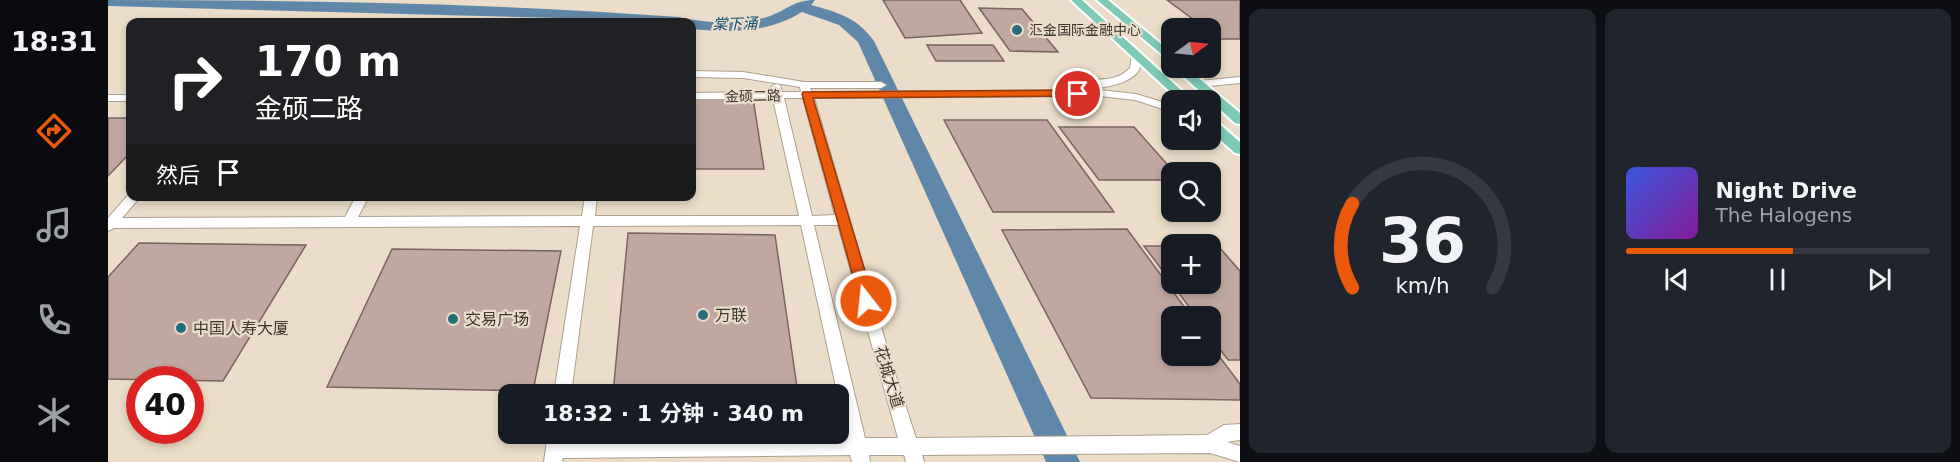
<!DOCTYPE html>
<html lang="zh">
<head>
<meta charset="utf-8">
<style>
  body { margin:0; font-family:"DejaVu Sans","Noto Sans SC",sans-serif; background:#20242c; color:#f1f3f6; height:100vh; display:flex; flex-direction:column; font-size:22px; white-space:nowrap }
  * { box-sizing:border-box; margin:0 }
  p { font-size:20px; color:#9ea1a6 }
  .icon { flex:none; width:33px; height:33px; fill:none; stroke:currentColor; stroke-width:2; stroke-linecap:round; stroke-linejoin:round }
  .map { position:relative; flex:1; overflow:hidden }
  .panel { display:flex; flex-direction:column; gap:9px; padding:9px; background:#0d0f14; width:720px }
  .panel>* { flex:none }
  .banner { position:absolute; left:18px; top:18px; width:570px; height:183px; border-radius:12px; box-shadow:0 3px 9px #0003; background:#202124; color:#fff; overflow:hidden }
  .needle { width:39px; rotate:75deg }
  .fabs { position:absolute; left:1053px; top:18px; display:grid; gap:12px }
  .fabs a { display:grid; place-items:center; width:60px; height:60px; border-radius:12px; background:#171b24; box-shadow:0 3px 9px #0003; font-size:30px }
  .speed { position:absolute; left:18px; top:366px; display:flex; gap:12px; font-size:30px; font-weight:700; text-align:center }
  .speed>* { display:grid; place-content:center; width:78px; height:78px; border-radius:50%; background:#171b24; box-shadow:0 3px 9px #0003; line-height:1 }
  .speed .limit { border:9px solid #d22; background:#fff; color:#111 }
  .pin { position:absolute; display:grid; place-items:center; width:51px; height:51px; color:#fff; margin:-26px; border:3px solid #fff; border-radius:50%; box-shadow:0 2px 6px #0007 }
  .me { position:absolute; width:66px; margin:-33px; rotate:344deg; stroke-linejoin:round; filter:drop-shadow(0 0 4px #0008) }
  .turn { display:flex; align-items:center; gap:21px; height:126px; padding:0 30px; font-size:27px }
  .turn .icon { width:78px; height:78px; stroke-width:2.5 }
  .turn b { display:block; font-size:42px; line-height:51px }
  .then { display:flex; align-items:center; height:57px; padding:0 30px; background:#0003; gap:12px; font-size:22px }
  .panel .card { flex:1; display:flex; flex-direction:column; justify-content:center; gap:9px; min-width:0; padding:0 21px; border-radius:12px; background:#20242c }
  .panel .dial { align-items:center; gap:0 }
  .dial svg { height:156px; overflow:visible; fill:none; stroke:#363941; stroke-width:7; stroke-linecap:round; text-anchor:middle }
  .dial text { fill:#f1f3f6; stroke:none }
  .song { display:flex; align-items:center; gap:18px }
  .cover { width:72px; height:72px; border-radius:9px; background:linear-gradient(135deg,hsl(230 70% 55%),hsl(290 70% 35%)) }
  .played { height:6px; border-radius:3px; background:linear-gradient(90deg,#ea580c 55%,#363941 55%) }
  .keys { display:flex; justify-content:space-around; direction:ltr }
  .panel .tiles { flex:1; display:grid; gap:9px; grid-template-columns:repeat(2,1fr) }
  .trip { position:absolute; left:390px; top:384px; width:351px; height:60px; border-radius:12px; background:#171b24; box-shadow:0 3px 9px #0003; font-weight:700; line-height:60px; text-align:center }
  main { display:flex; flex:1; min-height:0 }
  .tab-bar { display:flex; flex-direction:column; width:108px; justify-content:space-around; align-items:center; background:#090b0e; color:#9ea1a6 }
  .tab-bar .icon { width:42px; height:42px }
  .tab-bar .on { color:#ea580c }
  .tab-bar b { font-size:27px; color:#f1f3f6 }
  .map>svg:first-child { display:block }
  .lines { fill:none; stroke-linecap:round; stroke-linejoin:round }
  .river { fill:#6087a7; fill-rule:evenodd }
  .building { fill:#c0a8a1; stroke:#7a645d; stroke-width:1.5 }
  .minor-casing { stroke:#ad9f8d; stroke-width:2 }
  .major-casing { stroke:#fff; stroke-width:4 }
  .minor { fill:#fff; fill-rule:evenodd }
  .major { fill:#7fcab5; fill-rule:evenodd }
  .route { fill:#ea580c; stroke:#983908; stroke-width:1.5 }
  .poi-dot { fill:#266d7b; stroke:#ebddc9; stroke-width:2 }
  .labels { text-anchor:middle; dominant-baseline:central; stroke-width:4.5; stroke-linejoin:round; paint-order:stroke }
  .far-poi-label { font-size:14px; fill:#3c362f; stroke:#ebddc9; text-anchor:start }
  .far-street-label { font-size:14px; fill:#3c362f; stroke:#ebddc9 }
  .far-water-label { font-size:15px; font-style:italic; fill:#0b507a; stroke:#ebddc9 }
  .poi-label { font-size:16px; fill:#3c362f; stroke:#ebddc9; text-anchor:start }
  .street-label { font-size:16px; fill:#3c362f; stroke:#ebddc9 }
</style>
</head>
<body>
<main>
<nav class="tab-bar">
<b>18:31</b>
<svg class="icon on" aria-label="directions" viewBox="0 0 24 24"><path d="M12 3l9 9-9 9-9-9zM9 14v-3h6M13 9l2 2-2 2"/></svg>
<svg class="icon" aria-label="music" viewBox="0 0 24 24"><path d="M9 18V5l10-2v13"/><circle cx="6" cy="18" r="3"/><circle cx="16" cy="16" r="3"/></svg>
<svg class="icon" aria-label="phone" viewBox="0 0 24 24"><path d="M5 4h4l2 5-3 2q2 4 5 5l2-3 5 2v4C11 20 4 13 5 4z"/></svg>
<svg class="icon" aria-label="climate" viewBox="0 0 24 24"><path d="M12 3v18M4 7l16 10M4 17L20 7"/></svg>
</nav>
<div class="map">
<svg width="1132" height="462" viewBox="0 0 1132 462">
  <rect width="100%" height="100%" fill="#ebddc9"/>
  <g class="lines">
    <!-- river -->
    <path class="river" d="M0,0C190,0 381,3 571,17C595,23 633,25 659,17C680,10 685,0 707,0L703,5C729,12 750,18 766,41L972,462H938L750,42L731,25L694,12C660,33 622,33 584,29V22H515L451,18L0,6Z"/>
  </g>
  <!-- building -->
  <g class="building">
    <polygon points="775,0 852,0 874,33 797,38"/>
    <polygon points="1059,0 1132,0 1132,39 1110,39 1102,33 1102,28 1097,28"/>
    <polygon points="871,8 914,9 950,52 902,51"/>
    <polygon points="819,45 885,45 896,61 828,61"/>
    <polygon points="584,98 645,98 656,169 584,169"/>
    <polygon points="0,118 22,118 22,153 0,176"/>
    <polygon points="836,120 939,120 1006,212 885,212"/>
    <polygon points="951,127 1026,127 1066,172 1064,172 1064,180 991,180"/>
    <polygon points="1019,229 1083,316 1064,316 1064,356 1102,356 1102,344 1132,384 1132,400 983,398 894,230"/>
    <polygon points="520,233 667,235 690,394 505,394"/>
    <polygon points="31,243 198,245 115,381 0,379 0,277"/>
    <polygon points="1036,246 1064,246 1064,283"/>
    <polygon points="1102,247 1111,247 1132,271 1132,360 1120,360 1102,336 1102,316 1088,316 1064,284 1102,284"/>
    <polygon points="284,249 453,251 425,391 219,387"/>
  </g>
  <g class="lines">
    <defs>
      <g id="minor">
        <path d="M1029,53L1034,56C1033,60 1033,66 1031,70C1023,85 982,93 970,84C984,74 1003,87 1022,68L1024,56Z"/>
        <path d="M584,71L635,72L696,82H773L778,85L773,88H702L704,92L992,90L1028,94L1064,105V112L1027,100L992,96L706,98L784,364L808,438L1099,435L1116,425L1132,424V440L1119,442L1132,446V462L1102,453L814,455L816,462H798L796,455H761L762,462H744L742,455L455,458L454,462H436L440,434H458L457,440L739,438L693,225L485,226L463,394H446L472,226L6,228L0,231V218L22,193V196H33L14,218L237,217L248,196H261L250,217L474,216L477,196H489L487,216H691L665,99H584V93L664,92L663,87L668,84L672,85L674,92H693L692,87L635,78L584,77ZM676,98H695L727,215L704,216ZM706,225H730L790,438H757Z"/>
        <polygon points="1132,77 1132,83 1091,87 1086,84 1091,81"/>
        <rect x="0" y="95" width="22" height="6"/>
      </g>
      <g id="major">
        <polygon points="963,0 974,0 1084,100 1071,100"/>
        <polygon points="989,0 1000,0 1064,53 1064,63"/>
        <polygon points="1066,68 1079,68 1132,113 1132,124 1127,123"/>
        <polygon points="1102,119 1107,120 1132,142 1132,154 1127,153 1102,131"/>
      </g>
    </defs>
    <!-- minor casing -->
    <use href="#minor" class="minor-casing"/>
    <!-- major casing -->
    <use href="#major" class="major-casing"/>
    <!-- minor -->
    <use href="#minor" class="minor"/>
    <!-- major -->
    <use href="#major" class="major"/>
  </g>
  <!-- route -->
  <polygon class="route" points="970,90 975,94 974,96 705,98 766,301 764,305 753,305 694,94 695,92"/>
  <!-- markers -->
  <g class="poi-dot">
    <circle cx="909" cy="30" r="6"/>
    <circle cx="595" cy="315" r="6"/>
    <circle cx="345" cy="319" r="6"/>
    <circle cx="73" cy="328" r="6"/>
  </g>
  <g class="labels">
    <!-- far-poi labels -->
    <g class="far-poi-label">
      <text x="921" y="30">汇金国际金融中心</text>
    </g>
    <!-- far-street labels -->
    <g class="far-street-label">
      <text transform="translate(645 96) rotate(-1)">金硕二路</text>
    </g>
    <!-- far-water labels -->
    <g class="far-water-label">
      <text transform="translate(627 24) rotate(-1)">棠下涌</text>
    </g>
    <!-- poi labels -->
    <g class="poi-label">
      <text x="607" y="315">万联</text>
      <text x="357" y="319">交易广场</text>
      <text x="85" y="328">中国人寿大厦</text>
    </g>
    <!-- street labels -->
    <g class="street-label">
      <text transform="translate(781 377) rotate(73)">花城大道</text>
    </g>
  </g>
</svg>
<div class="fabs">
<a><svg class="needle" viewBox="-14 -14 28 28"><path d="M0-13l5 13h-10z" fill="#e53935"/><path d="M0 13l5-13h-10z" fill="#9ea1a6"/></svg></a>
<a><svg class="icon" aria-label="sound" viewBox="0 0 24 24"><path d="M4 9h4l5-4v14l-5-4H4zM17 9q2 3 0 6"/></svg></a>
<a><svg class="icon" aria-label="search" viewBox="0 0 24 24"><circle cx="10" cy="10" r="6"/><path d="M15 15l6 6"/></svg></a>
<a>+</a>
<a>−</a>
</div>
<div class="speed"><div class="limit">40</div></div>
<div class="pin" style="left:970px;top:94px;background:#d93025"><svg class="icon" aria-label="arrive" viewBox="0 0 24 24"><path d="M6 21V4h12l-3 4 3 4H6"/></svg></div>
<svg class="me" style="left:758px;top:301px" viewBox="-20 -20 40 40"><circle r="17" fill="#ea580c" stroke="#fff" stroke-width="3"/><path d="M0-11L8 9 0 5-8 9z" fill="#fff"/></svg>
<div class="trip">18:32 · 1 分钟 · 340 m</div>
<div class="banner">
<div class="turn"><svg class="icon" aria-label="right" viewBox="0 0 24 24"><path d="M7 20v-9h11M14 6l5 5-5 5"/></svg><div><b>170 m</b>金硕二路</div></div>
<div class="then">然后<svg class="icon" aria-label="arrive" viewBox="0 0 24 24"><path d="M6 21V4h12l-3 4 3 4H6"/></svg></div>
</div>
</div>
<section class="panel">
<div class="tiles">
<div class="card dial"><svg viewBox="0 0 100 80">
<path d="M14 69A42 42 0 1 1 86 69"/>
<path d="M14 69A42 42 0 0 1 14 26" stroke="#ea580c"/>
<text x="50" y="56" font-size="32" font-weight="700">36</text>
<text x="50" y="72" font-size="11">km/h</text>
</svg></div>
<div class="card">
<div class="song"><i class="cover"></i><div><b>Night Drive</b><p>The Halogens</p></div></div>
<div class="played"></div>
<div class="keys"><svg class="icon" aria-label="previous" viewBox="0 0 24 24"><path d="M18 5L8 12l10 7zM5 5v14"/></svg><svg class="icon" aria-label="pause" viewBox="0 0 24 24"><path d="M8 5v14M16 5v14"/></svg><svg class="icon" aria-label="next" viewBox="0 0 24 24"><path d="M6 5l10 7-10 7zM19 5v14"/></svg></div>
</div>
</div>
</section>
</main>
</body>
</html>
